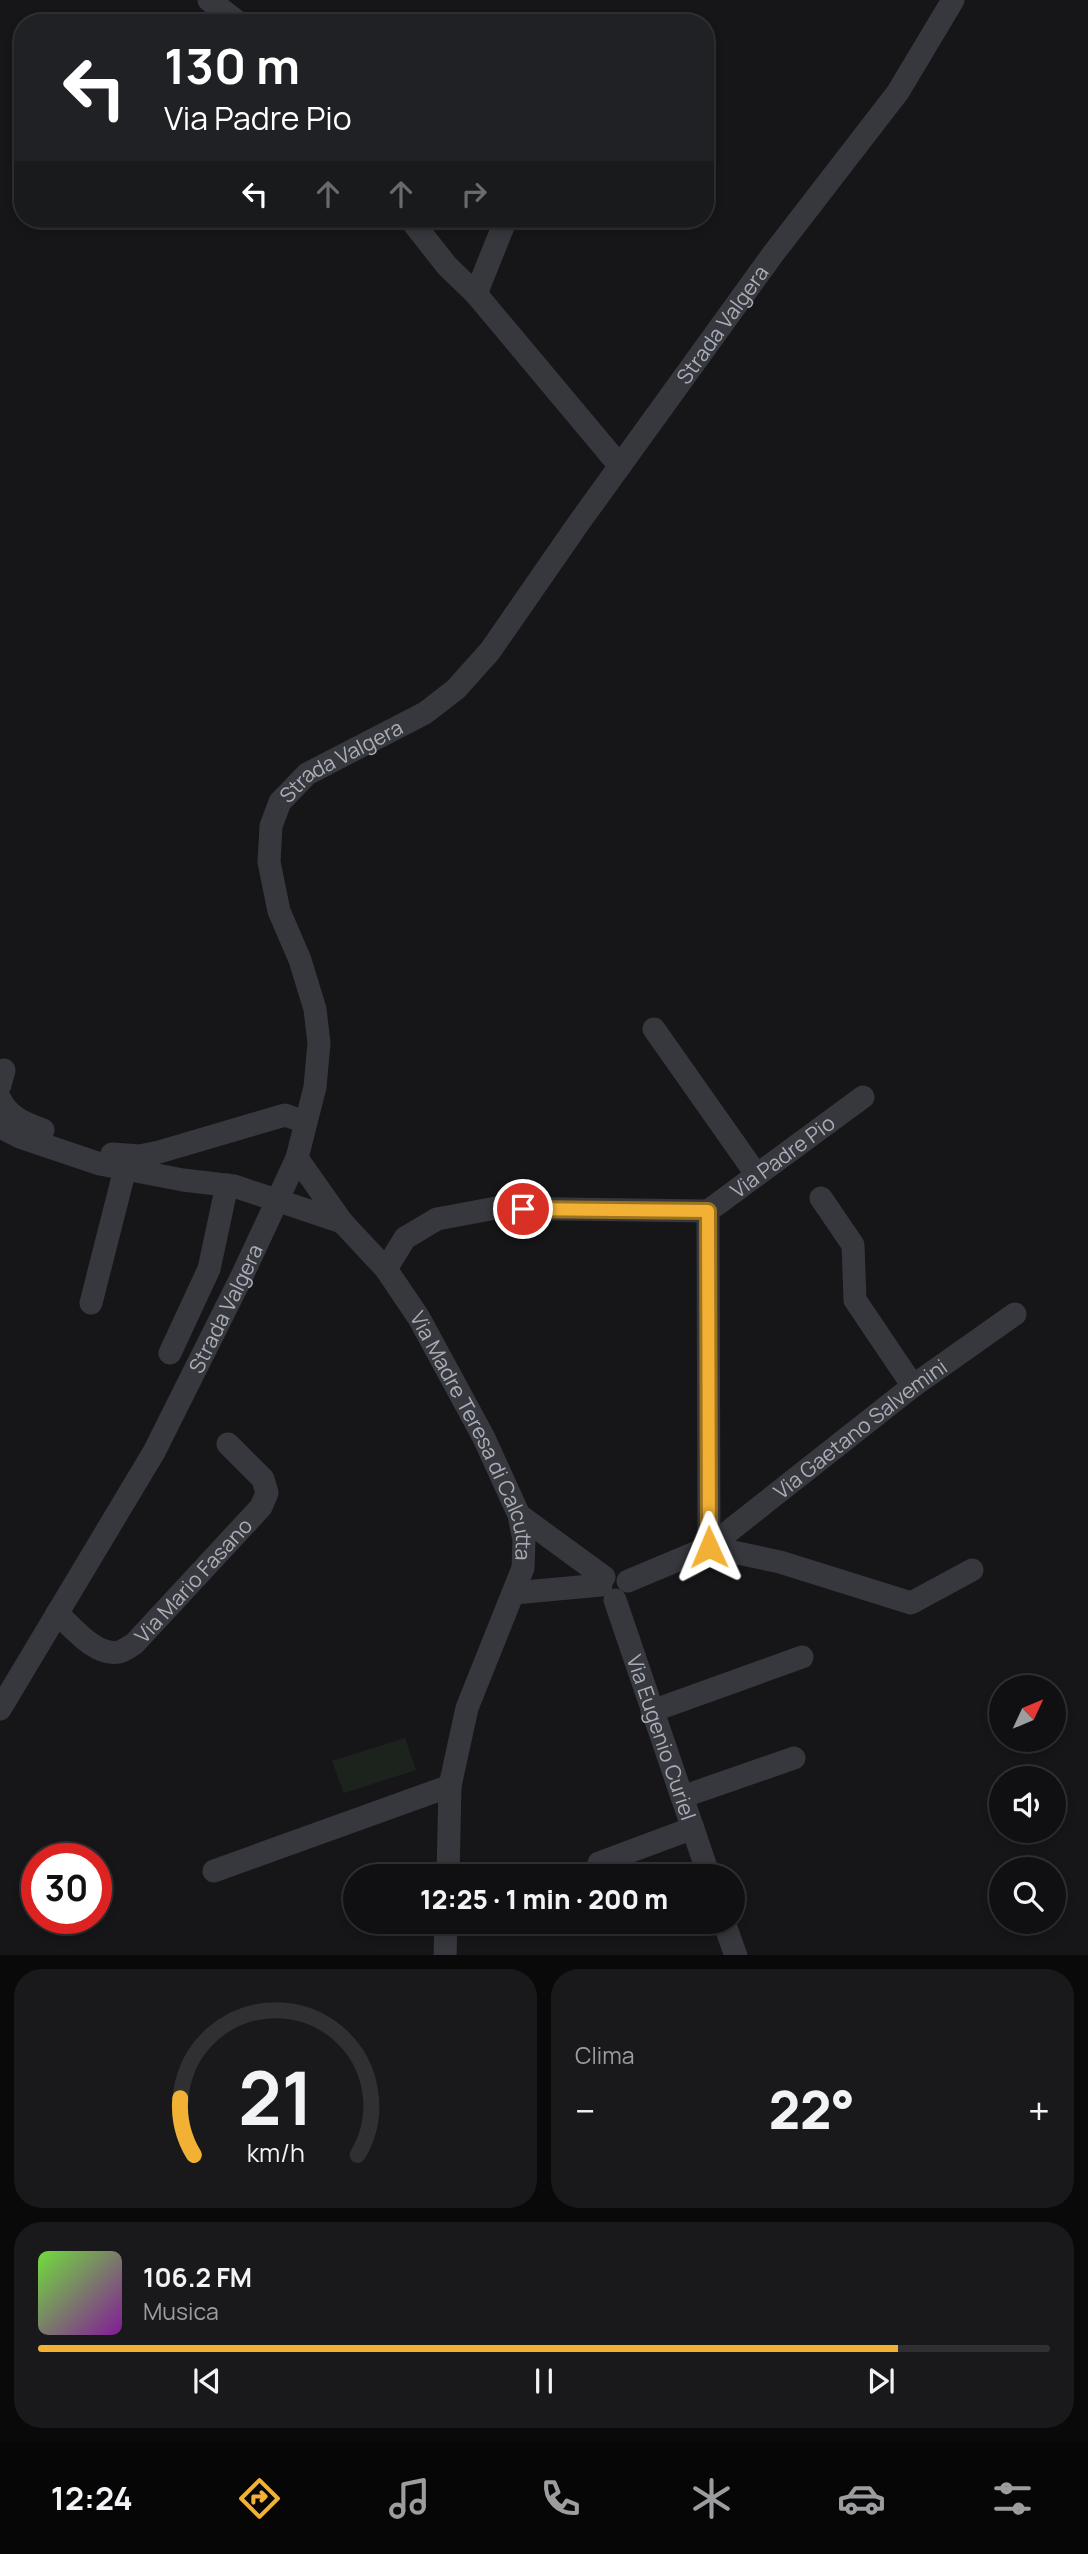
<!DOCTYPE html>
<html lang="it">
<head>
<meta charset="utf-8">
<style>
  body { margin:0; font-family:Manrope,sans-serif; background:#19191b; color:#f1f3f6; height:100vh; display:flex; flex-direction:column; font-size:26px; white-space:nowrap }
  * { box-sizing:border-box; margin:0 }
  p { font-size:23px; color:#9c9d9f }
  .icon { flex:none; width:38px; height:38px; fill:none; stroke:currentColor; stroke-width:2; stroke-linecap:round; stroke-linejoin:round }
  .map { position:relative; height:1955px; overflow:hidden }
  .panel { display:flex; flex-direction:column; gap:14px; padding:14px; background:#09090a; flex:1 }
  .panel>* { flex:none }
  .hud { position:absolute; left:14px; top:14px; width:700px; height:214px; border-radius:28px; box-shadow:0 4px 10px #0003,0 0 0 2px #303032; background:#202124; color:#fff; overflow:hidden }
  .needle { width:46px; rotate:46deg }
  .controls { position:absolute; left:989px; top:1675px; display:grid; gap:14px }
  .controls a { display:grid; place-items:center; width:77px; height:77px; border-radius:50%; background:#101012; box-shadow:0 4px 10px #0003,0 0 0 2px #303032; font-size:35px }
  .speed { position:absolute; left:21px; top:1843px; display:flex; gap:14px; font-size:35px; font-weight:700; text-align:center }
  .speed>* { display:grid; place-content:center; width:91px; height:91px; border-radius:50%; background:#101012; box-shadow:0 4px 10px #0003,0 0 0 2px #303032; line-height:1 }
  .speed .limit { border:10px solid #d22; background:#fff; color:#111 }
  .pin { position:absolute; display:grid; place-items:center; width:60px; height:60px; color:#fff; margin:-30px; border:4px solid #fff; border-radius:50%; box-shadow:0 2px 7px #0007 }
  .me { position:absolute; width:77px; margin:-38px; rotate:359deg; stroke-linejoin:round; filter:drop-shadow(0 0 5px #0008) }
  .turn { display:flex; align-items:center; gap:24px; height:147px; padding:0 35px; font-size:32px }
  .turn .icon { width:91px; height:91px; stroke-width:2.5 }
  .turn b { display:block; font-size:49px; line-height:60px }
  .lanes { display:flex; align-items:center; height:66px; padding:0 35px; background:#0003; justify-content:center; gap:35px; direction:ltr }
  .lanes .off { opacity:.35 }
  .big { font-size:52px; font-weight:800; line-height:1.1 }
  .panel .card { flex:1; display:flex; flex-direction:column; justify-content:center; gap:10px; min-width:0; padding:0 24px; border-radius:28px; background:#19191b }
  .panel .dial { align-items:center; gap:0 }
  .dial svg { height:182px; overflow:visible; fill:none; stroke:#303032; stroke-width:7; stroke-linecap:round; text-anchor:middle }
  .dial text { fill:#f1f3f6; stroke:none }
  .song { display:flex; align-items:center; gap:21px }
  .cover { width:84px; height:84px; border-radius:10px; background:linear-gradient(135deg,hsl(100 70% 55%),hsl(290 70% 35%)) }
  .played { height:7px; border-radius:4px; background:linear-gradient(90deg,#f2b134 85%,#303032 85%) }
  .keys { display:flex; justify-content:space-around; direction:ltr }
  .heat { display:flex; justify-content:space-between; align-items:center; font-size:38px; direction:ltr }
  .panel .tiles { flex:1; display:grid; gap:14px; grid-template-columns:1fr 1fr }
  .card:last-child { grid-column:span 2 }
  .trip { position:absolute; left:343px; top:1864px; width:402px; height:70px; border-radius:35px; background:#101012; box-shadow:0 4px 10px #0003,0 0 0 2px #303032; font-weight:800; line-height:70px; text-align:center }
  .dock { display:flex; height:112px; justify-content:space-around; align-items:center; background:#060607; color:#9c9d9f }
  .dock .icon { width:49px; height:49px }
  .dock .on { color:#f2b134 }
  .dock b { font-size:32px; color:#f1f3f6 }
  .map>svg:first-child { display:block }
  .green { fill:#1c231d }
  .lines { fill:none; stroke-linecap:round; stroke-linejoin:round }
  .minor { stroke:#37383d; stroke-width:23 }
  .route-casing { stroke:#9d7322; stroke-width:18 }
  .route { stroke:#f2b134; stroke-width:12 }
  .labels { text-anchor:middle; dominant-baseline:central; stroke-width:7; stroke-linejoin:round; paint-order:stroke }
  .street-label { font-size:21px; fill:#a8adb8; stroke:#111113 }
</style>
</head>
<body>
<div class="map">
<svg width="1088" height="1956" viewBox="0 0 1088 1956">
  <rect width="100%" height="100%" fill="#161618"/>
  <!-- green -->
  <polygon class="green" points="405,1738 416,1770 344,1793 332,1761"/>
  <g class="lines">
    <!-- minor -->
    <g class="minor">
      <polyline points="209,0 239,23"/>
      <polyline points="410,219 447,266 476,294 620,466"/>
      <polyline points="476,294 506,219"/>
      <polyline points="654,1029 756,1174"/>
      <polyline points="0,1085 4,1070"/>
      <path d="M0,1099C8,1117 25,1123 43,1130"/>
      <polyline points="0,1127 20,1137 100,1164 183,1180 234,1186 342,1222 297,1158"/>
      <polyline points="112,1154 140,1156 159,1152 285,1115 305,1122"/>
      <polyline points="821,1198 853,1245 855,1300 913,1386"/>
      <polyline points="708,1211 709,1547"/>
      <path id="s1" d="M342,1222L386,1269L419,1318L484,1438L519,1515L524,1540L523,1568L467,1708L450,1786L448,1876"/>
      <path id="s2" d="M386,1269L405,1238L437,1219L496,1208L708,1211L863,1097"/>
      <polyline points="91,1303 125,1169"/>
      <polyline points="170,1353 209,1269 227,1185"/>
      <polyline points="519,1515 604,1577"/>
      <path id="s3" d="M709,1547L913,1386L1015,1314"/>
      <polyline points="628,1581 709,1547 780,1562 911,1603 972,1570"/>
      <polyline points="514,1593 601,1585"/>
      <path id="s4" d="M615,1600L709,1876"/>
      <path id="s5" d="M57,1613C72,1627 96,1657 119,1652C124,1651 130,1646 134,1644L261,1507L267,1493L263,1479L228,1444"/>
      <path id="s6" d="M0,1709L154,1452L241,1278L297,1158L315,1087L319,1043L315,1009L300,960L279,911L269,862L271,826L280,802L307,774L425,713L456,689L490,651L578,524L773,254L898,92L953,0"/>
      <polyline points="652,1711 802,1657"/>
      <polyline points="682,1797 794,1758"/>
      <polyline points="599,1863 693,1828"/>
      <polyline points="214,1871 450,1786"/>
      <polyline points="724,1922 736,1956"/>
      <polyline points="445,1956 446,1922"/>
    </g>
  </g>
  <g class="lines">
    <defs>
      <polyline id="route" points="523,1209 708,1211 709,1547"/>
    </defs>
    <!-- route casing -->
    <use href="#route" class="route-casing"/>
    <!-- route -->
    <use href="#route" class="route"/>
  </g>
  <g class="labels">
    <!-- street labels -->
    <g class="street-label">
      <text stroke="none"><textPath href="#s6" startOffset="1657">Strada Valgera</textPath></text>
      <text stroke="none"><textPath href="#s6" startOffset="1069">Strada Valgera</textPath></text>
      <text stroke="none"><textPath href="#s2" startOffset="438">Via Padre Pio</textPath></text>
      <text stroke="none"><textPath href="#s6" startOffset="460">Strada Valgera</textPath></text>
      <text stroke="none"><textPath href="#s3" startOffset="192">Via Gaetano Salvemini</textPath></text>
      <text stroke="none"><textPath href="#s1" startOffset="254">Via Madre Teresa di Calcutta</textPath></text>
      <text stroke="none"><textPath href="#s5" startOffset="180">Via Mario Fasano</textPath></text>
      <text stroke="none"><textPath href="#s4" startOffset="145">Via Eugenio Curiel</textPath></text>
    </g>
  </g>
</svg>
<div class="controls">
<a><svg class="needle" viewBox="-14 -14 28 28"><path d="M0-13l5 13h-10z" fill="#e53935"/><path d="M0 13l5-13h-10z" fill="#9c9d9f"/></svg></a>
<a><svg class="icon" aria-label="sound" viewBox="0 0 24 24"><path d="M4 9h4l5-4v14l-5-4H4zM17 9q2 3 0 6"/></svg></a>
<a><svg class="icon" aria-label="search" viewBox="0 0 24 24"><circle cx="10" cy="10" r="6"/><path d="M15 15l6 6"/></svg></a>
</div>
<div class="speed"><div class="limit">30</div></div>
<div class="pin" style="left:523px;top:1209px;background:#d93025"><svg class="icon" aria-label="arrive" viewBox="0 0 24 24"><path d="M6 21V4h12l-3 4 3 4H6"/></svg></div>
<svg class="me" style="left:709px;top:1547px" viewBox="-20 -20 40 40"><path d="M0-17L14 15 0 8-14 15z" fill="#f2b134" stroke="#fff" stroke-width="4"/></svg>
<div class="trip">12:25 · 1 min · 200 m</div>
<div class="hud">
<div class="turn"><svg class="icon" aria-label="left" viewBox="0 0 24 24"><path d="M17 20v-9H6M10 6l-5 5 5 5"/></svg><div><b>130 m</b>Via Padre Pio</div></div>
<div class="lanes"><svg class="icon" aria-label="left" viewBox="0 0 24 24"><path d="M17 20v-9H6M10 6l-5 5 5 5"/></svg><svg class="icon off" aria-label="ahead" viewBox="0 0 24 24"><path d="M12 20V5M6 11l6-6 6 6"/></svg><svg class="icon off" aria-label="ahead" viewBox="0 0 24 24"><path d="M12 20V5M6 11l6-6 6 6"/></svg><svg class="icon off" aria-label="right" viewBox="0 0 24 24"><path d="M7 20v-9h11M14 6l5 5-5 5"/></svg></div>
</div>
</div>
<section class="panel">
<div class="tiles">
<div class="card dial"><svg viewBox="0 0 100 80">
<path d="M14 69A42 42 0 1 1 86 69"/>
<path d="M14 69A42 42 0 0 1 8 44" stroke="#f2b134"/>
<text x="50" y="56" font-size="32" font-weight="700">21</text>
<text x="50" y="72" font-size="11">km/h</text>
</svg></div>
<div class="card"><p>Clima</p>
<div class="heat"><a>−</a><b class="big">22°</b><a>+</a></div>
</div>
<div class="card">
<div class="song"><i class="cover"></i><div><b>106.2 FM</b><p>Musica</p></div></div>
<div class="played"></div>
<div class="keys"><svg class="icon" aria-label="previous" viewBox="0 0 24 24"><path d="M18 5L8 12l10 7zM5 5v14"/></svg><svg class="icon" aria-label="pause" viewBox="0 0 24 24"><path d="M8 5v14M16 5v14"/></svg><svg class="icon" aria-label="next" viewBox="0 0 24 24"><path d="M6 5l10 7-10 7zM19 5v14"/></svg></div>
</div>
</div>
</section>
<nav class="dock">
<b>12:24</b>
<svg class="icon on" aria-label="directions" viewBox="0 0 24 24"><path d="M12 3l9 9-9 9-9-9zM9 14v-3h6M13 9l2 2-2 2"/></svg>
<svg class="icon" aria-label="music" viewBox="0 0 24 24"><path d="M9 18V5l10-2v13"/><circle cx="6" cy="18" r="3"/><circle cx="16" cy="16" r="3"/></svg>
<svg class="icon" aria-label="phone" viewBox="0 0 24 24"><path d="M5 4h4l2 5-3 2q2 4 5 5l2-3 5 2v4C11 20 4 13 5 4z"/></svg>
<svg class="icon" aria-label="climate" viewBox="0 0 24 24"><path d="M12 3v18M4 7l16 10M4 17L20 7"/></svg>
<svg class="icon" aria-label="car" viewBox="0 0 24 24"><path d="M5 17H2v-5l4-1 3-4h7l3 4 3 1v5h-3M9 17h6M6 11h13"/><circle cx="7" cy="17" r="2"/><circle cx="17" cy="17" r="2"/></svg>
<svg class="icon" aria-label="filters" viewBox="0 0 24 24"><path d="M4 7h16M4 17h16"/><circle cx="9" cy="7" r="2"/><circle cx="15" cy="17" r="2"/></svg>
</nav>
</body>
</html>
